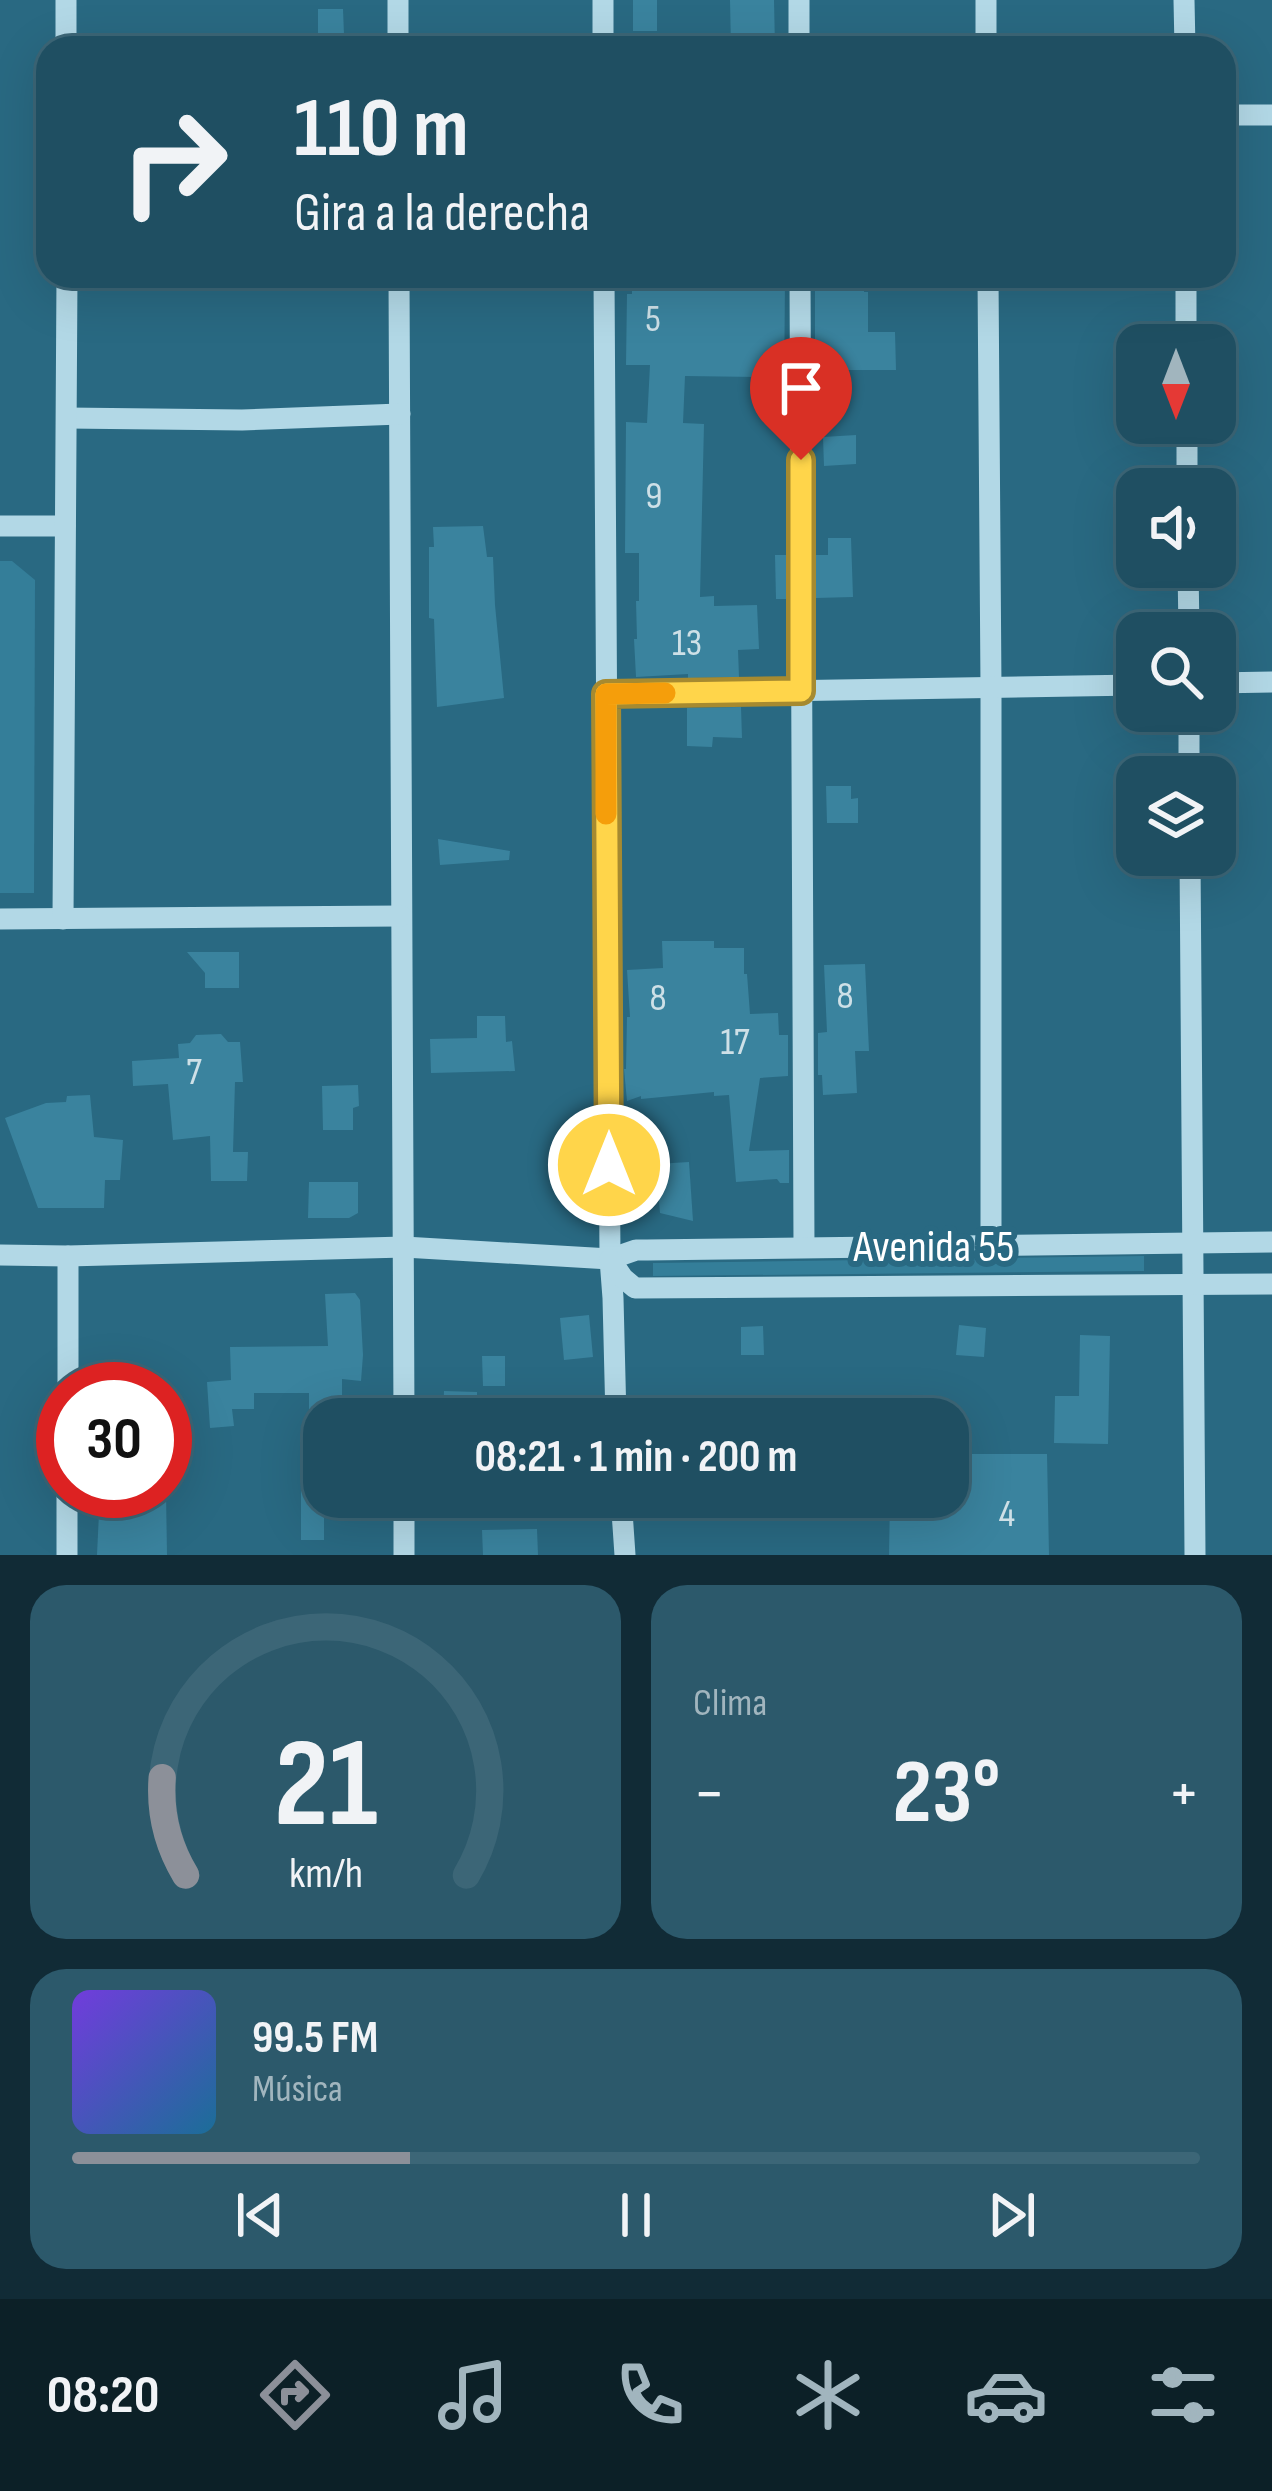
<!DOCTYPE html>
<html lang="es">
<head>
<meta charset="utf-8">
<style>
  body { margin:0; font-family:"Sofia Sans Condensed",sans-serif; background:#2c596b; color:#f1f3f6; height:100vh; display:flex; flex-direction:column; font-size:45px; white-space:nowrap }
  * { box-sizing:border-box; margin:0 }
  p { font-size:39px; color:#a1b5be }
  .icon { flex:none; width:66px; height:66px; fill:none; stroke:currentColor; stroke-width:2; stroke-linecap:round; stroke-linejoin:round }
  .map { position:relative; height:1555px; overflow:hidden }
  .panel { display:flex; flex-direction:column; gap:30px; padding:30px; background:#112b36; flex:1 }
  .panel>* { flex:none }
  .guide { position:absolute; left:36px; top:36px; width:1200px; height:252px; border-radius:36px; box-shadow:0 12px 48px #0002,0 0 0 3px #3c6677; background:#1f4f62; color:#f1f3f6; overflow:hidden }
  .needle { width:78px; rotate:180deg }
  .fabs { position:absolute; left:1116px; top:324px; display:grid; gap:24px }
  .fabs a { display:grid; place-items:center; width:120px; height:120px; border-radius:24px; background:#1f4f62; box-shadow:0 12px 48px #0002,0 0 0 3px #3c6677; font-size:60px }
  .speed { position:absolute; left:36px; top:1362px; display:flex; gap:24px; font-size:60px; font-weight:700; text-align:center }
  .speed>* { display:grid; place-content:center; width:156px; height:156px; border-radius:50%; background:#1f4f62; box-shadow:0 12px 48px #0002,0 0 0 3px #3c6677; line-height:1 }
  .speed .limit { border:18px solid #d22; background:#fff; color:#111 }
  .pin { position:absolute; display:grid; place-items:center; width:102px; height:102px; color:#fff; margin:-123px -51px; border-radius:50% 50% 50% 0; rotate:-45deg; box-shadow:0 0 12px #0007 }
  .pin .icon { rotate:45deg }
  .me { position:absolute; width:132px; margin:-66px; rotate:0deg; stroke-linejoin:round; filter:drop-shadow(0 0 9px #0008) }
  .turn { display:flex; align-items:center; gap:42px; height:252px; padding:0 60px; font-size:54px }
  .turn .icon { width:156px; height:156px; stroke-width:2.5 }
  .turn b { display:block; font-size:84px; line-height:102px }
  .big { font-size:90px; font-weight:700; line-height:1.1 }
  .panel .tile { flex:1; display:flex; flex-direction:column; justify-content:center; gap:18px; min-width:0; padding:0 42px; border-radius:36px; background:#2c596b }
  .panel .dial { align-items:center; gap:0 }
  .dial svg { height:312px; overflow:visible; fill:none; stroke:#3c6677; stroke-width:7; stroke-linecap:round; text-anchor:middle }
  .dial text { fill:#f1f3f6; stroke:none }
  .song { display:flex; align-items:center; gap:36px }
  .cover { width:144px; height:144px; border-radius:18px; background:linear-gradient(135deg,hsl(260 70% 55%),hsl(200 70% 35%)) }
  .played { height:12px; border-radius:6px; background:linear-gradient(90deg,#8c9099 30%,#3c6677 30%) }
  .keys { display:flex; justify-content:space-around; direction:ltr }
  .heat { display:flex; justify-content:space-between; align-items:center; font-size:66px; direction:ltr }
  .panel .tiles { flex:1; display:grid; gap:30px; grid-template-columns:1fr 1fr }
  .tile:last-child { grid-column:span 2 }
  .trip { position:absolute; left:303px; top:1398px; width:666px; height:120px; border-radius:36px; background:#1f4f62; box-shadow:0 12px 48px #0002,0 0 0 3px #3c6677; font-weight:700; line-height:120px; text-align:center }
  .menu { display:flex; height:192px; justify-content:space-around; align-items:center; background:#0c2027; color:#a1b5be }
  .menu .icon { width:84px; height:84px }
  .menu .selected { color:#8c9099 }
  .menu b { font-size:54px; color:#f1f3f6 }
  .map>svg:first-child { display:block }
  .green { fill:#347e99 }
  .building { fill:#3a839e }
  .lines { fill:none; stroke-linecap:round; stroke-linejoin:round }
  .minor { stroke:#b2d8e6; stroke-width:21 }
  .route-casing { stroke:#a68a30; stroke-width:30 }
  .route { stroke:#ffd54a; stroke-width:21 }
  .slow { stroke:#f59e0b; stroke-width:21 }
  .labels { text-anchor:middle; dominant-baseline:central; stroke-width:12; stroke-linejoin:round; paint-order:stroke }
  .number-label { font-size:39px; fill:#cee0e7 }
  .street-label { font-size:45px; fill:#fff; stroke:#296982 }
</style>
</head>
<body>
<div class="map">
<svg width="1272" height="1555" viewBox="0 0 1272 1555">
  <rect width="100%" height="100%" fill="#296982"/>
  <!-- green -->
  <g class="green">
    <polygon points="0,561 12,561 35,580 34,893 0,893"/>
    <polygon points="1144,1256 1144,1271 653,1276 653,1263"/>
  </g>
  <!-- building -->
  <g class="building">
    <rect x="633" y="0" width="24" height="31"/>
    <polygon points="730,0 774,0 775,48 731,48"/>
    <polygon points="318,9 343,9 344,35 318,35"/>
    <polygon points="632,276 785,276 784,402 757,403 757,377 685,376 683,423 704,424 700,597 714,596 714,606 757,605 759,649 738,650 739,677 688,678 688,674 636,677 634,639 637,639 636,601 639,601 639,553 625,553 626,422 647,423 650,365 626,365 627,294 632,294"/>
    <polygon points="815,276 864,276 864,292 868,292 868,332 895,332 896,370 815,370"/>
    <polygon points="856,435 856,464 824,466 823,437"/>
    <polygon points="483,526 487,557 493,557 495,605 504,698 437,707 434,619 429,618 429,547 434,547 433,527"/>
    <polygon points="828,538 851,538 853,597 816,598 816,555 828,555"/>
    <polygon points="775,555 786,555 786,599 776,599"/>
    <polygon points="741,707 742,738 713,737 712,747 687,746 687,708"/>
    <polygon points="826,786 851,786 851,799 858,798 858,823 827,823"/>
    <polygon points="438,839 510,851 509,860 440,865"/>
    <polygon points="662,941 714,941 714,948 744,948 744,974 747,974 750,1014 778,1013 779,1035 788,1035 788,1076 760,1078 749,1151 789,1150 789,1183 780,1183 777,1179 736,1182 729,1095 714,1096 714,1092 641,1099 641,1096 627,1101 624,1069 626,1069 627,1017 630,1017 627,970 663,968"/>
    <polygon points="187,952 239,952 239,988 205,988 205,973"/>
    <polygon points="865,964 869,1051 855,1051 857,1093 823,1095 822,1075 818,1075 818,1033 827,1032 824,965"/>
    <polygon points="477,1016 505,1016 506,1042 512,1041 515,1071 431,1073 430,1039 477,1038"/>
    <polygon points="221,1034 228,1042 240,1042 243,1082 235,1082 233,1152 248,1152 247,1181 211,1181 210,1136 173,1140 168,1084 133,1086 132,1061 179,1058 178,1044 190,1043 196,1035"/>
    <polygon points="358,1085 359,1106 353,1108 353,1130 323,1130 322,1086"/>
    <polygon points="90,1095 94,1137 123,1140 120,1180 105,1180 104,1208 38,1208 5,1118 46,1103 66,1102 67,1096"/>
    <polygon points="689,1162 693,1221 660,1213 656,1164"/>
    <polygon points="309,1182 358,1182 358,1213 349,1218 308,1218"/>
    <polygon points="355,1293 360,1300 363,1355 361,1381 342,1379 342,1409 309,1409 309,1393 254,1393 254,1409 232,1409 234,1426 210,1428 207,1382 231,1380 230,1347 328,1346 325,1294"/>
    <polygon points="589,1315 593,1357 564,1360 560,1318"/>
    <polygon points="959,1325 986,1328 984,1357 956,1355"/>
    <polygon points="763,1326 764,1355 741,1355 741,1327"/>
    <polygon points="1080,1335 1110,1336 1108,1444 1054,1443 1055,1396 1079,1396"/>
    <polygon points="482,1356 505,1356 505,1386 483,1386"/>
    <polygon points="444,1391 477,1392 477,1419 443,1419"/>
    <polygon points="948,1454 1047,1454 1049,1555 889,1555 890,1497 948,1497"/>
    <polygon points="301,1475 324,1477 324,1540 301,1540"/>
    <polygon points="100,1492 166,1493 167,1555 97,1555"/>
    <polygon points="537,1529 538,1555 483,1555 482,1530"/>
  </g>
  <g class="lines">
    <!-- minor -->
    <g class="minor">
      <polyline points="66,0 66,48"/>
      <polyline points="398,0 398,48"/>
      <polyline points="603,0 603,48"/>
      <polyline points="799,0 799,48"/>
      <polyline points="986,0 986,48"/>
      <polyline points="1184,0 1185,48"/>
      <polyline points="1224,115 1272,115"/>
      <polyline points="399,276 404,1419"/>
      <polyline points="604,276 610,1259 613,1298 616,1419"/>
      <polyline points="800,276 804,1247"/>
      <polyline points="988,276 991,688 991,1244"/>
      <polyline points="1186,276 1186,345"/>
      <polyline points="67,418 242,420 400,414"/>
      <polyline points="1187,423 1187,489"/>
      <polyline points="0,526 65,526"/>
      <polyline points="1188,567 1189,633"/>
      <polyline points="1215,683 1272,682"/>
      <polyline points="606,694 1137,685"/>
      <polyline points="1189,711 1189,777"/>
      <polyline points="1190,855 1195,1555"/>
      <polyline points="0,919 401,916"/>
      <polyline points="63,919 67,276"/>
      <polyline points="0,1255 68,1256 404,1247 610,1259 636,1250 647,1250 1272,1242"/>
      <polyline points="610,1259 623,1278 635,1288 1272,1284"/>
      <polyline points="68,1389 68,1256"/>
      <polyline points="404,1497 404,1555"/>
      <polyline points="621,1497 625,1555"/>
      <polyline points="67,1555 67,1491"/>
    </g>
  </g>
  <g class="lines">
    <defs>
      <polyline id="route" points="609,1165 606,694 801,691 801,460"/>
    </defs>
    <!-- route casing -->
    <use href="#route" class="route-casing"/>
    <!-- route -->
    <use href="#route" class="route"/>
    <!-- slow -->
    <polyline class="slow" points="606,814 606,694 665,693"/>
  </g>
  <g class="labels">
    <!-- number labels -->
    <g class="number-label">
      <text x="653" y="319">5</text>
      <text x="654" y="496">9</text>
      <text x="687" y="643">13</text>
      <text x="845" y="996">8</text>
      <text x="658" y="998">8</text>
      <text x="735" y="1042">17</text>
      <text x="194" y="1072">7</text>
      <text x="1007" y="1514">4</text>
    </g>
    <!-- street labels -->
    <g class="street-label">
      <text x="934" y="1247">Avenida 55</text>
    </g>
  </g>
</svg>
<div class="fabs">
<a><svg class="needle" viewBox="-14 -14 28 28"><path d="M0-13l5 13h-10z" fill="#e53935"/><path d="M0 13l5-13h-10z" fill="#a1b5be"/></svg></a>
<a><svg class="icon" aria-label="sound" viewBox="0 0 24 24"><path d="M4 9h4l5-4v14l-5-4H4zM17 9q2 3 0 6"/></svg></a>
<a><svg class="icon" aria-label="search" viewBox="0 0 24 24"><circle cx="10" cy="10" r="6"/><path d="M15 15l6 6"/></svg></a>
<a><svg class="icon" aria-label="layers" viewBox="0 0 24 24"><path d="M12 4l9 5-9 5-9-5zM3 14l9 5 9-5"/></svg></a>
</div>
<div class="speed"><div class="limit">30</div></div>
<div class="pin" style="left:801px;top:460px;background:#d93025"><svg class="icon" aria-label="arrive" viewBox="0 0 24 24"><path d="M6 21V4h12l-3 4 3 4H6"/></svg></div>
<svg class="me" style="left:609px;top:1165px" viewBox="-20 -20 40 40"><circle r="17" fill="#ffd54a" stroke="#fff" stroke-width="3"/><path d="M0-11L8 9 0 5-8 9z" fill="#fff"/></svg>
<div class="trip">08:21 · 1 min · 200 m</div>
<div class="guide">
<div class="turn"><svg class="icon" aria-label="right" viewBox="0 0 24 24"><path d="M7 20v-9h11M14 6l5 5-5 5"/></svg><div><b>110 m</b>Gira a la derecha</div></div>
</div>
</div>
<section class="panel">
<div class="tiles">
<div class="tile dial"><svg viewBox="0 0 100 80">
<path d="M14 69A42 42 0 1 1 86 69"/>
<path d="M14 69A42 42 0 0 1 8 44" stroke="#8c9099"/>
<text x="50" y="56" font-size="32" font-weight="700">21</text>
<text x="50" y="72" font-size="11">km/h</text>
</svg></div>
<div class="tile"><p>Clima</p>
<div class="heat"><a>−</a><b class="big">23°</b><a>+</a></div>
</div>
<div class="tile">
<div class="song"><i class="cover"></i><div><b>99.5 FM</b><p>Música</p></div></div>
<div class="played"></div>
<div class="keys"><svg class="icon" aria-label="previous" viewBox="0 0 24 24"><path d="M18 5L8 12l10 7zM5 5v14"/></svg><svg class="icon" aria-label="pause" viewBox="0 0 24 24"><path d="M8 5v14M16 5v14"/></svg><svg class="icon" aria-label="next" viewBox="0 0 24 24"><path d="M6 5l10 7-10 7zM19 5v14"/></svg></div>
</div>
</div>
</section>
<nav class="menu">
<b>08:20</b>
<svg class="icon selected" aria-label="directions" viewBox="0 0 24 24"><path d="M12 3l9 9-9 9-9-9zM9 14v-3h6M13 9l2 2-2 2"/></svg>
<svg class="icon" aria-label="music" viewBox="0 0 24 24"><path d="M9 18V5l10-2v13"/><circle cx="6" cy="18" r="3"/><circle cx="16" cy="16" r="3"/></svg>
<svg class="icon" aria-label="phone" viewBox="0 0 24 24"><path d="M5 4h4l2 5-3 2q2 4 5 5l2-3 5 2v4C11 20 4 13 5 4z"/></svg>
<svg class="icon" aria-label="climate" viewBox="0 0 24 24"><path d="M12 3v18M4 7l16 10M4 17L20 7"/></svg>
<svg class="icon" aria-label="car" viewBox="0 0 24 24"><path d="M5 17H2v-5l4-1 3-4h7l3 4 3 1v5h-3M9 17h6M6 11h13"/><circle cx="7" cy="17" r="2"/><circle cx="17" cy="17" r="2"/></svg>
<svg class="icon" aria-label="filters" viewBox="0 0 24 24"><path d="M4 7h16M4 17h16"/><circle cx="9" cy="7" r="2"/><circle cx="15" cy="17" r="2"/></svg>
</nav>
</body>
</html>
